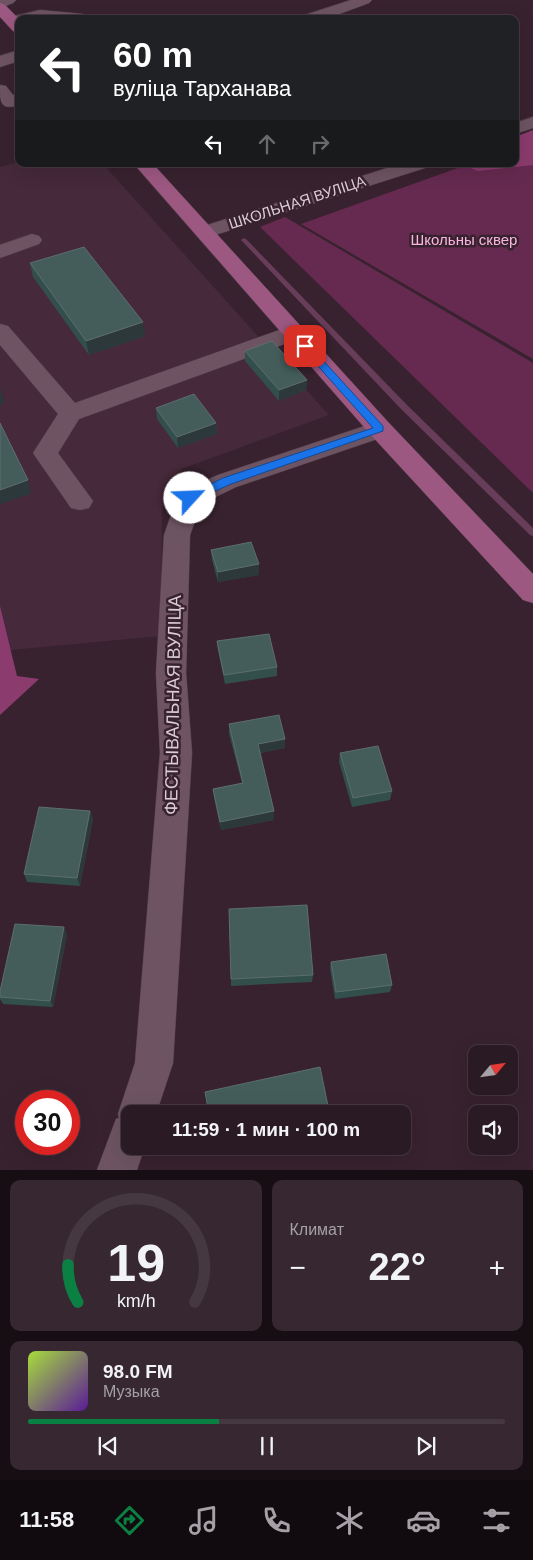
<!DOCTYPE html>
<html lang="ru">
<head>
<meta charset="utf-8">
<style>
  body { margin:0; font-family:Arial,sans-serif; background:#362730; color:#f1f3f6; height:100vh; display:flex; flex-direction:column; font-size:19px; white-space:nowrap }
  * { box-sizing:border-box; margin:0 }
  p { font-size:16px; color:#a5a1a6 }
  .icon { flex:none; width:28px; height:28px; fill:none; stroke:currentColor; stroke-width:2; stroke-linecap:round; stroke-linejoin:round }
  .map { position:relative; height:1170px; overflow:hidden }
  .details { display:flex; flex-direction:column; gap:10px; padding:10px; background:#170e13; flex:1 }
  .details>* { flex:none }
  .banner { position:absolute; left:15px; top:15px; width:504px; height:152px; border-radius:10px; box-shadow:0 5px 20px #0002,0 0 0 1px #463841; background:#202124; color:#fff; overflow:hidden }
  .needle { width:32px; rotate:61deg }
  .buttons { position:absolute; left:468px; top:1045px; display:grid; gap:10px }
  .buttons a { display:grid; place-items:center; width:50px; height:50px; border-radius:10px; background:#2a1a23; box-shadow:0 5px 20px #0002,0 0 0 1px #463841; font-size:25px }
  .speed { position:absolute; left:15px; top:1090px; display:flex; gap:10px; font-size:25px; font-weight:700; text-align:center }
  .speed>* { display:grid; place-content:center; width:65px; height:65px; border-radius:50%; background:#2a1a23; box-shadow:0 5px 20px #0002,0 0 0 1px #463841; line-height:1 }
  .speed .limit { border:8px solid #d22; background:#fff; color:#111 }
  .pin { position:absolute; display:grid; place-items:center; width:42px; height:42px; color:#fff; margin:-21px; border-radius:10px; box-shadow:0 2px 8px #0006 }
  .me { position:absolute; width:55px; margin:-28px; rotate:65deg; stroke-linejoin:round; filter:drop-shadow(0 0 4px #0008) }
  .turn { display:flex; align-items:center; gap:18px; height:105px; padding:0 15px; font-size:22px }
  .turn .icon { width:65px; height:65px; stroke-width:2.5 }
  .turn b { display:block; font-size:35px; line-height:42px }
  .lanes { display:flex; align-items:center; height:48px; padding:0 15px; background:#0003; justify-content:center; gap:25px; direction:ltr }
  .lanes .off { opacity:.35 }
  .big { font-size:38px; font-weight:700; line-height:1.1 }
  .details .tile { flex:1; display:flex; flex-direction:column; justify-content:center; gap:8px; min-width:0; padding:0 18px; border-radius:10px; background:#362730 }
  .details .dial { align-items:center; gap:0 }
  .dial svg { height:130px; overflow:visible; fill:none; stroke:#463841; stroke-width:7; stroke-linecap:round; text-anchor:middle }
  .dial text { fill:#f1f3f6; stroke:none }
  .song { display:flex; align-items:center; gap:15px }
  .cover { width:60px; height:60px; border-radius:8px; background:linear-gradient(135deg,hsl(80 70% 55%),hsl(270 70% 35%)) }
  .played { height:5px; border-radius:2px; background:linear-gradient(90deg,#0b8043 40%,#463841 40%) }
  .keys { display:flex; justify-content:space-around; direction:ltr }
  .heat { display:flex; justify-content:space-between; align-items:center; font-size:28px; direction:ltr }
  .details .tiles { flex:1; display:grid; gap:10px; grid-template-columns:1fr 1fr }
  .tile:last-child { grid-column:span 2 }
  .trip { position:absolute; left:121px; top:1105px; width:290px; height:50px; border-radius:10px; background:#2a1a23; box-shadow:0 5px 20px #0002,0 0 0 1px #463841; font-weight:700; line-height:50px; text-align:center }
  .dock { display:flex; height:80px; justify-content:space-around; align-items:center; background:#110a0e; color:#a5a1a6 }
  .dock .icon { width:35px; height:35px }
  .dock .on { color:#0b8043 }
  .dock b { font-size:22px; color:#f1f3f6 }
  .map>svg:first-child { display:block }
  .built { fill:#46293a }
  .green { fill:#662a50 }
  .forest { fill:#8b3b6d }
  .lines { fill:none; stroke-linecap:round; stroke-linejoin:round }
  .stream { fill:#683d5a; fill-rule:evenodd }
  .minor-casing { stroke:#54414c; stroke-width:1 }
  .major-casing { stroke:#54414c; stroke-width:1 }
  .minor { fill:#6e5462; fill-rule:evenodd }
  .major { fill:#9d5882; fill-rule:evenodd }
  .wall { fill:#324f4c }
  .shaded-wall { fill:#2d383a }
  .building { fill:#445d5b; stroke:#5c6e6e }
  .route { fill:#1a73e8; stroke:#114b97 }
  .labels { text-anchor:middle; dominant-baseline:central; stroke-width:5; stroke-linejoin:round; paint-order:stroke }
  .far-street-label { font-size:15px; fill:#dbccd4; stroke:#38222f }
  .far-park-label { font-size:15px; fill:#fab6dd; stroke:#38222f }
  .street-label { font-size:18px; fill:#dbccd4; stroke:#38222f }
</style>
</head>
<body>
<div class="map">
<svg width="533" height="1170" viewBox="0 0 533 1170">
  <rect width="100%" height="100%" fill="#38222f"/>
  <!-- built -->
  <polygon class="built" points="19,162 19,164 103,164 329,415 181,469 162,508 161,636 0,651 0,167"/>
  <!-- green -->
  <g class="green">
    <polygon points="533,141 533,359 301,224 469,164 515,164"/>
    <polygon points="285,217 533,363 533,493 260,227"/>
  </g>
  <!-- forest -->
  <g class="forest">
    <polygon points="533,130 533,165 478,171 461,164 515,164 515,137"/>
    <polygon points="0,606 17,676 39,679 0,715"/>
  </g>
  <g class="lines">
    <!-- stream -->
    <polygon class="stream" points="244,238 246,239 407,405 533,528 533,536 530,535 401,409 242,241 241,240"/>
    <defs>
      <g id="minor">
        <polygon points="0,0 16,0 13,3 0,8"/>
        <polygon points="351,0 372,0 369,3 326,19 300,19 302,16"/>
        <polygon points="40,10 83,14 89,16 91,19 19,19 19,23 13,19 15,16"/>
        <polygon points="19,50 19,61 0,67 0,56"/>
        <path d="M0,85L6,86L13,95L19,94V105C0,111 0,102 0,85Z"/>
        <polygon points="533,117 533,128 515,134 515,123"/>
        <polygon points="400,164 427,164 425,168 212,236 205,238 198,236 195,232 198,228"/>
        <polygon points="32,234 39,236 42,240 39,244 0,258 0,245"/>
        <polygon points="0,324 8,326 75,403 285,328 293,326 301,328 304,333 301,338 79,419 58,453 93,501 89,508 80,510 71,508 33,453 58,414 0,345"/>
        <polygon points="380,421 389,423 392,429 389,435 236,487 201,504 190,535 186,673 192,753 173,1063 156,1114 130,1114 130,1146 145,1146 137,1170 97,1170 116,1119 119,1118 118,1114 135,1063 160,753 156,673 164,535 177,498 181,491 218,475"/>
      </g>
      <g id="major">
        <polygon points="0,3 5,5 19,19 19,33 13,31 0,17"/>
        <polygon points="134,164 153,164 389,423 533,574 533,603 523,600 371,435"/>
      </g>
    </defs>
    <!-- minor casing -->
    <use href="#minor" class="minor-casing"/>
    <!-- major casing -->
    <use href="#major" class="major-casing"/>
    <!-- minor -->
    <use href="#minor" class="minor"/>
    <!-- major -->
    <use href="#major" class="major"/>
  </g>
  <!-- wall -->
  <g class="wall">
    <polygon points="30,263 145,336 89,355 33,277"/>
    <polygon points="245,351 307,380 306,390 279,401 245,361"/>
    <polygon points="156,408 216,423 217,434 178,448 157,419"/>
    <polygon points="211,550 259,564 259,575 218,582 212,560"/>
    <polygon points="217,641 277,667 277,676 225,684 218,651"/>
    <polygon points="229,724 285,748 260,753 274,811 274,820 221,830 214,798 213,789 242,783 229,734"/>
    <polygon points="340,753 392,791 390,800 352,807 339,762"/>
    <polygon points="90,811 93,819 80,886 27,882 24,874"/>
    <polygon points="64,927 67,935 53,1007 3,1004 0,999 0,991"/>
    <polygon points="331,962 392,985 390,992 335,999 330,969"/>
    <polygon points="313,975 312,982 231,986 231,979"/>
    <polygon points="328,1106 327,1112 319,1114 209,1114"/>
  </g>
  <!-- shaded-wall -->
  <g class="shaded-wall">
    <polygon points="143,322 145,336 89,355 86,341"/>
    <polygon points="307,380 306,390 279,401 279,390"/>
    <polygon points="0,390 1,390 4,404 0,405"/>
    <polygon points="216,423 217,434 178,448 177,437"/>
    <polygon points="28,480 31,494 0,504 0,490"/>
    <polygon points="259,564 259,575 218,582 218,572"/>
    <polygon points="285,739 285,748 258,753 258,744"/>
    <polygon points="90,811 93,819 80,886 77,878"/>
    <polygon points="274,811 274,820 221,830 220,822"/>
    <polygon points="64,927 67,935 53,1007 50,1001"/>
  </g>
  <!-- building -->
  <g class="building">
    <polygon points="84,247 143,322 86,341 30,263"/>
    <polygon points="272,341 307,380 279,390 245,351"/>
    <polygon points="194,394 216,423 177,437 156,408"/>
    <polygon points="0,423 28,480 0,490"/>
    <polygon points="251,542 259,564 218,572 211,550"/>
    <polygon points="269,634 277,667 224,675 217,641"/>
    <polygon points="279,715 285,739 258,744 274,811 220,822 213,789 243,783 229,724"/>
    <polygon points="378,746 392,791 353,798 340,753"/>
    <polygon points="39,807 90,811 77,878 24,874"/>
    <polygon points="307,905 313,975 231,979 229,909"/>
    <polygon points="15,924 64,927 50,1001 0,997 0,991"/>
    <polygon points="386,954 392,985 336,992 331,962"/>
    <polygon points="320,1067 328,1106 294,1114 209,1114 205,1092"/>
  </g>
  <!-- route -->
  <polygon class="route" points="305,343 308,344 383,426 383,431 231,484 193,501 186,501 184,498 186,496 223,478 373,428 302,348 302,344"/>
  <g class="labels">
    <!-- far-street labels -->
    <g class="far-street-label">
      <text transform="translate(297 202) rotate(-18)">ШКОЛЬНАЯ ВУЛІЦА</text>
    </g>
    <!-- far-park labels -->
    <g class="far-park-label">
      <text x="464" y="239">Школьны сквер</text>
    </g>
    <!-- street labels -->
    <g class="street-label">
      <text transform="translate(173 705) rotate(-89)">ФЕСТЫВАЛЬНАЯ ВУЛІЦА</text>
    </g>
  </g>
</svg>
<div class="buttons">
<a><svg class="needle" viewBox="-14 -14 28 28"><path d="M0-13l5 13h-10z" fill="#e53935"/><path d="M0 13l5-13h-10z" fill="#a5a1a6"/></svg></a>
<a><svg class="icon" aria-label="sound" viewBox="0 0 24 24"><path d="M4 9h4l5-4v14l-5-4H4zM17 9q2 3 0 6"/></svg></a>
</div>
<div class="speed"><div class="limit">30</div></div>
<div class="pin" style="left:305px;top:346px;background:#d93025"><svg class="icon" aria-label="arrive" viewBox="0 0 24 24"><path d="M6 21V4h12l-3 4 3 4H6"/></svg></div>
<svg class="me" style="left:190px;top:498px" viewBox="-20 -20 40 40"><circle r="19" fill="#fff"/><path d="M0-13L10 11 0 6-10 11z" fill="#1a73e8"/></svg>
<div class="trip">11:59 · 1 мин · 100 m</div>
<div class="banner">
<div class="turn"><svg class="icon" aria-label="left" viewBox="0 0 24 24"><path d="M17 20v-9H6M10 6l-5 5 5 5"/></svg><div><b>60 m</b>вуліца Тарханава</div></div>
<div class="lanes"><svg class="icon" aria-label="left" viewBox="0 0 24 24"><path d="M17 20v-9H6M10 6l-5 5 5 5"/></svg><svg class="icon off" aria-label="ahead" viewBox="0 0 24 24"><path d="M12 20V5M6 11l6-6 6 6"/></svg><svg class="icon off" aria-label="right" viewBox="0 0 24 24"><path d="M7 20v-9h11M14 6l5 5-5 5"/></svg></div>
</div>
</div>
<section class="details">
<div class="tiles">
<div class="tile dial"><svg viewBox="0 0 100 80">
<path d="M14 69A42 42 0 1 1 86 69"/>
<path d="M14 69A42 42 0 0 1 8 46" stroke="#0b8043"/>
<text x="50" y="56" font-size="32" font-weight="700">19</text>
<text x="50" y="72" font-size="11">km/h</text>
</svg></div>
<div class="tile"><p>Климат</p>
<div class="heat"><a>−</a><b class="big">22°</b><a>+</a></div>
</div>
<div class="tile">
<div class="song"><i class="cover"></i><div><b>98.0 FM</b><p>Музыка</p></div></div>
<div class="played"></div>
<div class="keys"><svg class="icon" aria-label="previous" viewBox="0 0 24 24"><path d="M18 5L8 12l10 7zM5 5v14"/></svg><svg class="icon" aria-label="pause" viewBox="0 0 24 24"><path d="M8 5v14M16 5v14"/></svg><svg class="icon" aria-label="next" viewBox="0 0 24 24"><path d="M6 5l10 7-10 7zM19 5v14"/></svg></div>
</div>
</div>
</section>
<nav class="dock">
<b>11:58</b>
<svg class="icon on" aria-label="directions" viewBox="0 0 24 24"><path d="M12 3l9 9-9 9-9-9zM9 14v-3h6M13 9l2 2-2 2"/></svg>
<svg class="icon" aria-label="music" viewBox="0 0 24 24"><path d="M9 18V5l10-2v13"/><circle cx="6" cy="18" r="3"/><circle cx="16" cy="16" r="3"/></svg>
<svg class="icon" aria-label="phone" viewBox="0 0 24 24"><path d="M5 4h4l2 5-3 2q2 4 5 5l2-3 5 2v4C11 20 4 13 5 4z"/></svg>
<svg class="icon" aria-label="climate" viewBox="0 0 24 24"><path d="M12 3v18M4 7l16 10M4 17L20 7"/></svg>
<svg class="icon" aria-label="car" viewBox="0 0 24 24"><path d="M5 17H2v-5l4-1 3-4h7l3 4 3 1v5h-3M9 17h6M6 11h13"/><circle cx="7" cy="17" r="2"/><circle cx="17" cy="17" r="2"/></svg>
<svg class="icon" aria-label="filters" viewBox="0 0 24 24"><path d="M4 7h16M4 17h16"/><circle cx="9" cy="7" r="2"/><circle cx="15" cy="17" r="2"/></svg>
</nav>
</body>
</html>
